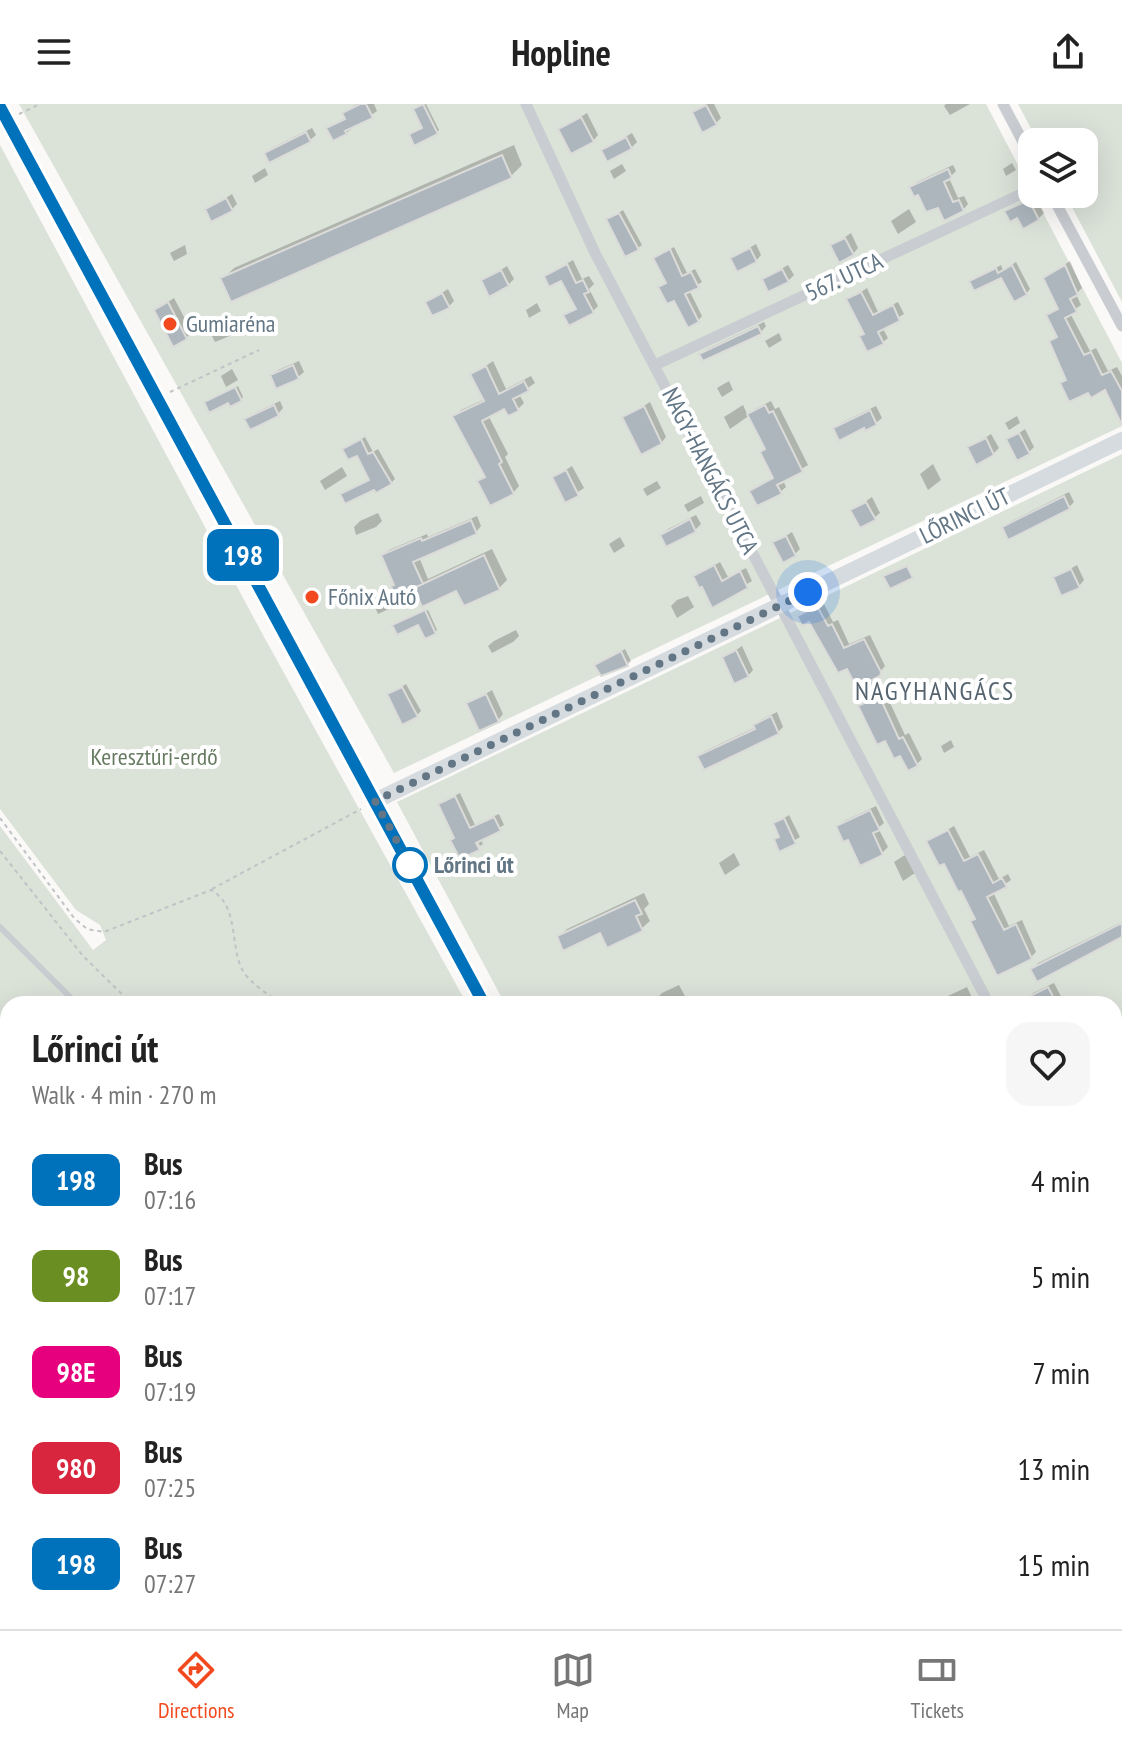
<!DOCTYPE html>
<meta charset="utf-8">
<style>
:root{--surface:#fff;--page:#f6f6f6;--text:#222;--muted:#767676;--line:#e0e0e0;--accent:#f24a1e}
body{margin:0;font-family:"PT Sans Narrow",sans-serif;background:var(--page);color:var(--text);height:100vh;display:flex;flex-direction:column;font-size:30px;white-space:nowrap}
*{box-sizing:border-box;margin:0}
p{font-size:26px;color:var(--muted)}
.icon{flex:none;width:44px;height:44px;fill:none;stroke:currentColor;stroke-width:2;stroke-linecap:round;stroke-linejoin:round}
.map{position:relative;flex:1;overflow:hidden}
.sheet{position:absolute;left:0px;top:892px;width:1122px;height:634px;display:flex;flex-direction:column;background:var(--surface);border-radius:24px 24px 0 0;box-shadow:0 8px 32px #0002}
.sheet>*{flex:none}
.badge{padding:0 16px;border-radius:12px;font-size:28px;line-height:52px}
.controls{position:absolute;left:1018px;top:24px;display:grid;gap:16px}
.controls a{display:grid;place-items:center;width:80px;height:80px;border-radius:16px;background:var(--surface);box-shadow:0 8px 32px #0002;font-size:40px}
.you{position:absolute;width:40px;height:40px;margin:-20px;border:6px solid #fff;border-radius:50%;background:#1a73e8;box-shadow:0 0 0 12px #1a73e833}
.map>.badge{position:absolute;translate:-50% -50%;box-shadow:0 0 0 4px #fff}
.round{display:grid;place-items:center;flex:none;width:84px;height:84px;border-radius:24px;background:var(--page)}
.headline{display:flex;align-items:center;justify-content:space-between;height:136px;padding:0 32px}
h1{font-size:38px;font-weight:700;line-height:60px}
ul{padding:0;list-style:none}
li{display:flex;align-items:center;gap:24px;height:96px;padding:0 32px}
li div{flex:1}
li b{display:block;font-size:30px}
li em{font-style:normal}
li .badge{min-width:88px;font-weight:700;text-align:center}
header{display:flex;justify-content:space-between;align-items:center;height:104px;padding:0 32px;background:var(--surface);font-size:36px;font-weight:700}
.tabs{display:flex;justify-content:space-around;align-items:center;height:112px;border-top:2px solid var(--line);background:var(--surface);font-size:22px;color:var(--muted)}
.tabs a{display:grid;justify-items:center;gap:4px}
.tabs .on{color:var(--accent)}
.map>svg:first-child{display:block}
</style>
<header><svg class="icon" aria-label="menu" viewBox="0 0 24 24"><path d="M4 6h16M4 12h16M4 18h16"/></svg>Hopline<svg class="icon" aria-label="share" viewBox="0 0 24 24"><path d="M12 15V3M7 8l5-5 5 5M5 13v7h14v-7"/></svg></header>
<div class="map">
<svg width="1122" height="1525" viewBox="0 0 1122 1525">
<rect width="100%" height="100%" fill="#faf9f7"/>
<!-- green -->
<path fill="#dbe2d8" d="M19 0H986L1122 259V322L394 669Z
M1018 0H1122V198L1065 90H1084V38H1038Z
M0 41 263 531 467 900H8V1518H797L801 1525H0V722L93 846 106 836 100 821 76 806 0 705Z
M1122 350V1501L1114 1505V900H505L397 698Z
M836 1518H1089L1075 1525H840Z"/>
<!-- shadow -->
<path fill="#0003" d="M357 0H374L377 7 346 29 329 25 346 13 344 9Z
M426 0 439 26 437 29 424 23 417 3Z
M706 0H714L721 14 715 20 694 9Z
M946 0H970L950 11 944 2Z
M587 9 598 31 593 37 561 25Z
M312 24 316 31 310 36 270 56 266 49 272 44Z
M632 29 637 38 631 44 603 46Z
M514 41 522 61 511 72 223 175 234 164Z
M1012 59 1016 66 1006 72 1003 65Z
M622 60 626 67 614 75 610 67Z
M953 61 956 67 949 74 958 94 964 92 968 100 963 106 939 101 912 83 917 78Z
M265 64 268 71 255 79 252 72Z
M232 90 237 100 231 106H207Z
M1035 92 1044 109 1038 115 1007 108 1013 102Z
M909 105 916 118 898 130 891 117Z
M623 106 642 141 638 144 608 116Z
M851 129 858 144 853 150 833 141Z
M756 140 761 151 756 157 732 154Z
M185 141 187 150 174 157 170 149Z
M674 143 687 169 695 165 702 178 689 186 702 212 698 217 661 183 667 178 655 154Z
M573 156 582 175 589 172 594 180 589 185 598 202 593 207 566 211 577 203 562 174 546 172Z
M1070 157 1082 184 1076 190 1081 201 1070 209 1090 247 1096 244 1108 267 1117 263 1122 272V308L1106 284 1089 286 1062 279 1067 274 1051 237 1058 230 1048 212 1059 204 1045 174Z
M1016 158 1030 185 1026 190 1001 171 971 178 1001 161 1003 166Z
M788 161 794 171 788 177 764 175Z
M507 162 514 175 508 181 484 177Z
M867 184 878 208 898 198 904 210 882 223 888 234 883 238 861 233 865 229 849 196Z
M448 185 454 197 449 202 427 198Z
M174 194 192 228 186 234 156 206Z
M537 199 541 207 529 214 526 206Z
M235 217 238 225 232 231 215 238 211 230 217 224Z
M764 218 766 222 761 228 701 250 707 245Z
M779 229 782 236 769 244 765 237Z
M299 257 304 268 298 273 272 272 278 266Z
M493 257 506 285 531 272 535 279 519 290 524 299 518 305 505 303 488 311 508 350 505 353 519 382 513 389 479 377 486 371 455 313 461 306 485 295 473 271Z
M232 265 238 276 226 283 221 272Z
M729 277 733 286 722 293 717 284Z
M238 282 243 293 241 295 209 297Z
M280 297 283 304 278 310 247 316 253 310Z
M771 297 775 305 779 303 808 361 783 376 786 383 780 388 752 387 775 373 766 344 750 311 730 325 724 313 743 301 748 312 755 305Z
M650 298 666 333 661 339 625 314Z
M876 302 882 314 876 319 836 325 841 319Z
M1017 312 1020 319 1009 326 1005 319Z
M1025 325 1034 343 1028 349 1009 336Z
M991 330 999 344 993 350 969 344Z
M365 333 373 348 378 345 395 375 391 379 343 391 370 375 358 349 345 345Z
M933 360 941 376 928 386 920 370Z
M572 362 584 384 566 396 555 373Z
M342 363 347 372 325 386 320 377Z
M657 377 661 384 647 392 643 385Z
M1069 388 1074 398 1068 404 1004 423 1010 418Z
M701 392 704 399 688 408 684 401Z
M872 393 880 409 874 414 853 406Z
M378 409 382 417 376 423 356 431 354 423 360 417Z
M696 411 701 420 695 426 667 440 663 431 668 425Z
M477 412 481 422 476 428 419 453 428 475 492 445 507 476 499 484H416L422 478 396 489V480L384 451 389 446 427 430 428 433Z
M792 428 800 445 795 450 775 439Z
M620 433 625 442 614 449 609 440Z
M720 458 728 473 746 464 752 477 713 501 696 472Z
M1077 461 1084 476 1079 482 1055 474Z
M688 492 694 503 677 514 671 502 677 496Z
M390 496 393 503 378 510 375 503Z
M823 498 833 518 838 516 849 540 870 531 885 562 877 571 905 631 909 629 922 655 917 660 886 634 861 602 865 597 848 562 810 516 799 512Z
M428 506 437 526 435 528 419 519H397Z
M516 526 519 532 513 538 492 549 488 542 494 537Z
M742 542 753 566 748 572 724 554Z
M625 545 631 557 627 561H597Z
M406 580 421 607 417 611 389 591Z
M492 586 503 610 498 616 469 600Z
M777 608 783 623 778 628 699 652 705 647 756 623 761 616Z
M951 636 954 643 944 649 941 642Z
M460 689 475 721 499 710 504 721 480 734 483 740 480 742 474 729 456 732 440 700Z
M876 702 884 719 878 724 888 743 882 749 849 733 838 723 844 717Z
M789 711 800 733 780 745 776 736 780 731 775 720Z
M954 722 970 753 984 746 999 775 1008 770 1011 776 993 788 1009 822 1022 816 1036 848 1031 853 972 817 977 813 945 757 929 737Z
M734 749 740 761 725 771 719 759Z
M908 749 918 767 903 777 894 758Z
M644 789 649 800 644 805 650 817 641 825 601 827 559 833 567 825Z
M1122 818V831L1032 865 1038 859Z
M1054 879 1065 900H1030L1028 895 1033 889Z
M679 881 685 892 679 898 659 900 657 894 662 889Z
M967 883 975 900H932L933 899Z
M1122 1061V1076L1117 1066Z
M1122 1244V1332L1120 1333 1114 1320V1248Z
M1122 1449V1464L1114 1468V1453Z
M864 1518H883L870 1525Z
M901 1518H923L912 1525H902Z
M980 1518H996L999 1523 969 1525Z"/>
<!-- building -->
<path fill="#adb6bd" stroke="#dbdbd9" stroke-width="2" d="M360 0H366L373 14 345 27 347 30 333 37 326 24 345 15 342 9Z
M423 0 438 30 414 42 409 30 422 24 413 5Z
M706 1 717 21 702 29 692 8Z
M581 13 594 38 571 50 558 25Z
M306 28 311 38 269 59 264 49Z
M626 33 632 45 607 58 601 46Z
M502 51 512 74 231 198 220 174Z
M948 65 952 74 944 78 953 98 959 96 964 107 944 117 938 104 926 108 918 91 914 93 909 83Z
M226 94 233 107 211 118 205 105Z
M1029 96 1039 116 1023 125 1017 114 1010 118 1004 107Z
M619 109 639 146 625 153 606 115Z
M845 134 854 151 839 159 830 141Z
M750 144 757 158 737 168 730 154Z
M670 145 682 172 691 168 699 184 685 190 699 218 688 224 674 197 667 200 658 183 666 179 653 154Z
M567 160 576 179 583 176 589 188 584 190 594 209 569 222 563 211 576 205 561 177 549 183 544 172Z
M1012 161 1027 191 1014 198 1001 174 974 187 969 177 996 164 998 169Z
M1065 161 1078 191 1070 195 1077 208 1065 214 1084 251 1091 248 1102 271 1111 267 1122 287V321L1105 286 1091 294 1088 289 1069 298 1060 279 1066 276 1049 237 1057 233 1046 211 1058 205 1043 174Z
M782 165 789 178 768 188 762 175Z
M501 166 509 182 489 193 481 176Z
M861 188 873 211 893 201 900 217 878 228 884 240 867 248 859 232 864 230 846 195Z
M442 189 450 204 432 212 425 198Z
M168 198 187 235 173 243 154 206Z
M758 222 762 230 703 257 699 250Z
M293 261 299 275 276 285 270 271Z
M486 262 499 290 524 277 529 287 513 295 519 307 508 312 504 305 482 317 502 358 499 360 514 390 490 402 477 377 485 373 452 312 484 297 470 270Z
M235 283 242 297 230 303 228 299 209 309 204 298Z
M274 301 279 312 250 326 244 315Z
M765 301 769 309 773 307 803 368 777 381 782 390 757 402 749 387 773 374 760 348 765 345 747 310Z
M644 302 662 340 641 351 622 313Z
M870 306 877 321 865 327 864 324 839 337 833 324Z
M1019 329 1030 350 1017 357 1006 335Z
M986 334 994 351 976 361 967 343Z
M361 335 368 350 373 348 392 380 376 389 374 386 345 400 340 390 369 376 357 352 348 356 342 345Z
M566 366 579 392 565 399 552 373Z
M1064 392 1070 405 1008 436 1002 423Z
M866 398 876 416 860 424 850 406Z
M690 415 696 428 666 443 660 431Z
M471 416 477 430 413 458 423 480 395 492 391 482 394 481 381 451 421 434 422 437Z
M786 432 796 452 783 459 772 438Z
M484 451 500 486 464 502 456 487 422 503 414 484Z
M714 461 722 477 740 467 748 484 712 504 702 483 699 484 693 472Z
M907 462 913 474 890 485 883 472Z
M1071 465 1080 484 1061 492 1053 473Z
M817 502 828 522 832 520 844 544 864 535 881 568 880 572 872 576 899 635 903 633 918 662 908 667 900 652 894 655 885 637 877 641 858 602 864 599 847 565 838 569 809 518 802 522 797 512Z
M425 506 436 530 425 535 418 521 397 531 392 521Z
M736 546 749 573 734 580 722 553Z
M621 547 628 562 601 572 594 561Z
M402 583 418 613 402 621 387 590Z
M486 590 499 618 479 627 466 599Z
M771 612 779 630 704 666 697 652 755 625 753 621Z
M455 692 470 724 494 713 501 727 476 739 480 746 460 755 450 736 454 734 438 700Z
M870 706 880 726 873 729 883 751 860 762 848 736 843 738 836 722Z
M784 714 796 740 779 748 774 735 779 733 773 719Z
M948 726 964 757 978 750 993 779 1002 774 1007 783 987 793 1004 826 1016 820 1032 855 997 872 970 817 975 815 961 787 958 788 944 760 939 762 926 737Z
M635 796 642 810 636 812 643 827 607 844 600 829 563 847 557 832Z
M1122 819V833L1037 878 1030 865Z
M1048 883 1057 900H1014Z"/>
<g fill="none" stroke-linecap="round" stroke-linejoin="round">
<!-- path -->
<path stroke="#c0c3c5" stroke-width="2" stroke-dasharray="4 4" stroke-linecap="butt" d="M19 10 40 0
M170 288 259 246
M0 714 74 814 87 825 104 828 211 786C240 802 229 842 243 867 251 880 270 892 282 900
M0 747 83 852 132 900
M212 785 361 705
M620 1518 625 1525"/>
<!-- lane -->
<path stroke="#c9cdd1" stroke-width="6" d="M0 823 77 900
M587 1518 592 1525"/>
<!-- street -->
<path stroke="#c9cdd1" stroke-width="11" d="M526 0 595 149 989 900
M1003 0 1032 55
M1051 90 1122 222
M655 261 1032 85
M1114 923 1122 919
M1114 1136 1122 1151"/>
<!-- secondary -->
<path stroke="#d6dbdf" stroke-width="16" d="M0 3 484 900
M375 697 1122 336
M815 1518 819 1525"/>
</g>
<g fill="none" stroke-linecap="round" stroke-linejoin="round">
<!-- line casing -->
<g stroke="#fff" stroke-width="18">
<path id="line" d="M0 3 484 900"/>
</g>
<!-- line -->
<use href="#line" stroke="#0072bc" stroke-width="12"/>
<!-- walk -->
<path stroke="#627685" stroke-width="8" stroke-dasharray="0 14.4" d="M410 761 375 697 808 488"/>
</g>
<!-- markers -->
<g fill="#f24a1e" stroke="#fff" stroke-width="3">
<circle cx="170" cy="220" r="8"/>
<circle cx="312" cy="493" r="8"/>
</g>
<circle fill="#fff" stroke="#0072bc" stroke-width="4" cx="410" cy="761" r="16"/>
<g text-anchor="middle" stroke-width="8" stroke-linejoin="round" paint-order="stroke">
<!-- street labels -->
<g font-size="24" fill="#627685" stroke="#fff">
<text transform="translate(844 173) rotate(-25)" y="8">567. UTCA</text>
<text transform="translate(710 367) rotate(63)" y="8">NAGY-HANGÁCS UTCA</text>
<text transform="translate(965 412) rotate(-26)" y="8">LŐRINCI ÚT</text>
</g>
<!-- poi labels -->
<g font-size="24" fill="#627685" stroke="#fff" text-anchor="start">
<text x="186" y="228">Gumiaréna</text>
<text x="328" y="501">Főnix Autó</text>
</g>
<!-- park labels -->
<g font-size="24" fill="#677b61" stroke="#fff">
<text x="154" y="661">Keresztúri-erdő</text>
</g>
<!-- stop labels -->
<g font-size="24" font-weight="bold" fill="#627685" stroke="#fff" text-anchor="start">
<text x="434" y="769">Lőrinci út</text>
</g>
<!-- neighbourhood labels -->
<g font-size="26" letter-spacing="2" fill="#55646f" stroke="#fff">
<text x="935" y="596">NAGYHANGÁCS</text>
</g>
</g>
</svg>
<div class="controls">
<a><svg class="icon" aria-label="layers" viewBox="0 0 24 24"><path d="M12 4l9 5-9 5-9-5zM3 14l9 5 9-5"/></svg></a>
</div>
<div class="you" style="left:808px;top:488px"></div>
<b class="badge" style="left:243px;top:451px;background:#0072bc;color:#fff">198</b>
<section class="sheet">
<div class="headline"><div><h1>Lőrinci út</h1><p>Walk · 4 min · 270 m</p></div><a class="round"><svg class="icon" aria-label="heart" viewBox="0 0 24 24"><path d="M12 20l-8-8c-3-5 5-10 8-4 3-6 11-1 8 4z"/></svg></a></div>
<ul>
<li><span class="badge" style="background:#0072bc;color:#fff">198</span><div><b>Bus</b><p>07:16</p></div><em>4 min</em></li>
<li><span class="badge" style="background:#6b8e23;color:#fff">98</span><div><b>Bus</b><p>07:17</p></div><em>5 min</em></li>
<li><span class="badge" style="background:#e6007e;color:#fff">98E</span><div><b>Bus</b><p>07:19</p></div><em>7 min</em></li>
<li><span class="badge" style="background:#d7263d;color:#fff">980</span><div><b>Bus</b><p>07:25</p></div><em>13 min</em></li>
<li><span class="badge" style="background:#0072bc;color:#fff">198</span><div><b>Bus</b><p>07:27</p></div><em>15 min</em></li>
</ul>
</section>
</div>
<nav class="tabs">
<a class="on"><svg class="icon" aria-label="directions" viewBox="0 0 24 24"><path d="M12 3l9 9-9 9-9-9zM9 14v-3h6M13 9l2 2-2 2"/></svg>Directions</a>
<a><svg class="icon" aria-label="map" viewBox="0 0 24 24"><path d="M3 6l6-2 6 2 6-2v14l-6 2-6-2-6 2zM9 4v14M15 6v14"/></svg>Map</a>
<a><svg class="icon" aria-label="tickets" viewBox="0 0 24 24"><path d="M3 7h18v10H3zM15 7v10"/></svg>Tickets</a>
</nav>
